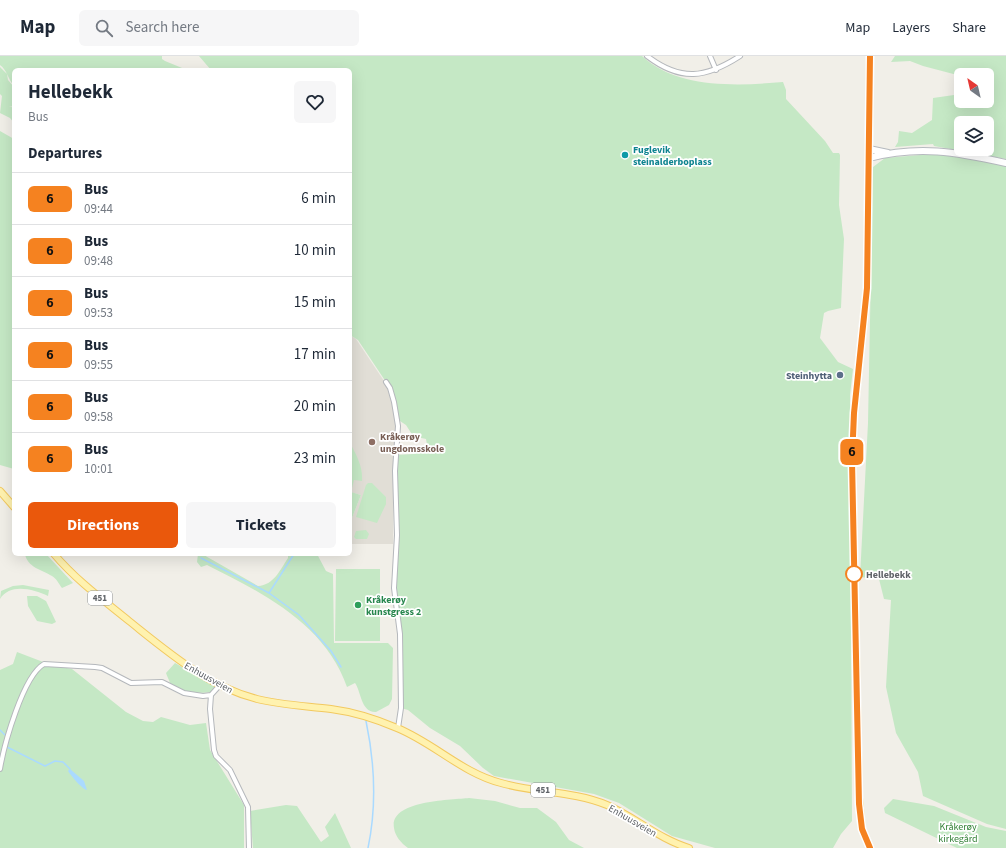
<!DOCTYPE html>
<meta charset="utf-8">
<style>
:root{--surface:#fff;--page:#f6f6f7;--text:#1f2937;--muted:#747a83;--line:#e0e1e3;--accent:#ea580c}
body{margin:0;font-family:"Source Sans 3",sans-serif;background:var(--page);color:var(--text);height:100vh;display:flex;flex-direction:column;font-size:15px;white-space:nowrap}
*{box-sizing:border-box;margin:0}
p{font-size:13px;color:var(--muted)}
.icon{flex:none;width:22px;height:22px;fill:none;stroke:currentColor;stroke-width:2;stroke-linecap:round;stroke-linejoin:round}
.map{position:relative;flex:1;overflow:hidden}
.details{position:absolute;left:12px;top:12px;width:340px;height:488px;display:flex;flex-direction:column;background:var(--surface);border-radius:6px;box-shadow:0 4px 16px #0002}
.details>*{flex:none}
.badge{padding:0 8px;border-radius:6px;font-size:14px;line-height:26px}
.needle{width:26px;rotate:326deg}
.tools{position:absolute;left:954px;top:12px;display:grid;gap:8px}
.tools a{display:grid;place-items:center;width:40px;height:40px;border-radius:6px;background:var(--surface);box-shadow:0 4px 16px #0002;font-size:20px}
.map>.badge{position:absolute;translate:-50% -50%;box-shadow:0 0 0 2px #fff}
h2{padding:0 16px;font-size:15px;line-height:36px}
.round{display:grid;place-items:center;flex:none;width:42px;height:42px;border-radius:6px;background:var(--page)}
.headline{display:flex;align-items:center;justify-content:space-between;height:68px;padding:0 16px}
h1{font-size:19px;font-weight:700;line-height:30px}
.button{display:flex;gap:8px;margin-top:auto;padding:8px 16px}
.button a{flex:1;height:46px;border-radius:6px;background:var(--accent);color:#fff;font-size:16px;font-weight:700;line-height:46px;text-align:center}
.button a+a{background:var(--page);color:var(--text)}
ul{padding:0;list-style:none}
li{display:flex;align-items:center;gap:12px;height:52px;padding:0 16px;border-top:1px solid var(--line)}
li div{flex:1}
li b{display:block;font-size:15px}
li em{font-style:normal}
li .badge{min-width:44px;font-weight:700;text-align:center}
header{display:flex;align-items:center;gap:24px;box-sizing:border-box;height:56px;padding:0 20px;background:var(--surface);border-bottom:1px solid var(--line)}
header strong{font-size:19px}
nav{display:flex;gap:22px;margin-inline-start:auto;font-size:14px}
.search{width:280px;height:36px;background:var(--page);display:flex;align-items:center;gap:10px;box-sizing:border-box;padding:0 14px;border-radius:6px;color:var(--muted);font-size:15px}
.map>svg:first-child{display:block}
</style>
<header>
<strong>Map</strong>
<div class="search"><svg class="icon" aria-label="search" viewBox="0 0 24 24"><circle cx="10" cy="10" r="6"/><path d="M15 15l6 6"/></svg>Search here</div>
<nav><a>Map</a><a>Layers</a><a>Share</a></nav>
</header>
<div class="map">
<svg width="1006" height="792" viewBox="0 0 1006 792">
<rect width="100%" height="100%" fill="#f1efe8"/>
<!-- education -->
<path fill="#e1ded6" d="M350 279 356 283 388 331 393 346 396 373 393 398V488H350V467L361 439 350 436Z"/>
<!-- green -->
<path fill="#c5e8c5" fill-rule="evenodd" d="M0 0H162V3L165 5 187 14H14V30C8 23 7 14 0 9Z
M199 0H642C677 33 738 30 783 26L786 34V43L825 85 833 97H839L840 99 839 149 844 183 841 252 828 255 824 257 820 282 838 306 853 313 850 339 852 765 841 778 833 792H715L672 780 619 747 594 738 494 720 483 712 460 690 430 672 408 654 401 652 400 578 395 550V399L413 398 428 394 426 383 413 380 406 369 397 363 394 346 386 326 358 284 350 279V14H211Z
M895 0H1006V103L934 90 933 88 895 91 898 86 899 75 912 77 932 64 933 42 961 38V45H987V19L961 20 923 10 910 5 891 6ZM961 67H987V93H961Z
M0 11 7 18 8 24 14 31V51L9 50 14 52V67L10 62 0 57 2 40 0 38Z
M0 75 14 83V413L0 409Z
M943 97 1006 110V773L987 768 923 740 918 716 896 677 886 631 891 544 884 543 879 523 860 521 868 367 873 111 885 102Z
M350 387C357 400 363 411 362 425L354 424 351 436 361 439 350 467Z
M368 427H372L386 441V448L377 467 356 461 366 429Z
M366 474 369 478 367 483H356L354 481 356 475Z
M25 498H46L73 527 62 532C59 528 56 522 52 520 42 514 27 511 25 498Z
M198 498H202L258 530C274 529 280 514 288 502V498H317L326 515 333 518 334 587H388L393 592 392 643 389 649 376 656C361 657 361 635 355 627L347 631C325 568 263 537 207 509L201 511 197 506Z
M336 513H380V585H335Z
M23 529 49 534 48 540C33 533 10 527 0 543L1 535 13 530Z
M27 540H37L46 545 56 566 52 568 37 565 28 550Z
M17 596 51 609 72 613 126 656 143 665 153 666 161 661 190 669 206 667 210 694 244 749V792H0V614L13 608Z
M175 607 214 629V632L211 636C200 638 178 637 170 627 169 624 167 620 166 617Z
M469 742 495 745 520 752H537L556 766 569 784 584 792H408C401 787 395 780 394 772 389 744 452 744 469 742Z
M893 743 934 750 986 771 1006 775V792H957L885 757 884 752Z
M286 749 297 750 321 786 329 780 325 771 335 757 351 792H253L250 755Z"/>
<!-- water -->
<path fill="#aadaff" d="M70 713 84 725 87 734C83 734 71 720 68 715Z"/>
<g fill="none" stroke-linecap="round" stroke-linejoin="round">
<!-- stream -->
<path stroke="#aadaff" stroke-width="1.5" d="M201 502 269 537 299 559 331 595 341 611
M269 537 294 498
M366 665C375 708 377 749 368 792
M0 674 5 679
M9 683 7 691 45 710 55 705 63 706 70 713"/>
<!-- minor casing -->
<g stroke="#b5b8bc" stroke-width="6">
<path id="minor" d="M647 0C681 26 706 22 740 0
M710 0 716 14
M386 326 390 332 394 346 398 370 395 415 397 479 394 532 400 578 401 652 398 672
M211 639 210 653 214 694 216 700 230 714 248 751 249 792
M0 713C4 689 23 620 44 608L95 611 102 612 131 627 162 626 184 637 203 640 211 639 220 629"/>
</g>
<!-- secondary casing -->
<g stroke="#b6babf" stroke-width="8">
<path id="secondary" d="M869 93 888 97
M869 102C919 89 956 96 1006 107"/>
</g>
<!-- primary casing -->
<g stroke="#f2c960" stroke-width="8">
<path id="primary" d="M0 435 14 451
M54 498C76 524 103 544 129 565 168 596 207 630 257 643 281 649 307 650 331 653 354 656 376 663 397 672 434 687 462 717 501 727 536 737 573 735 607 749 635 761 659 783 689 792
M870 792 862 773 859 742 852 404 854 357 867 232 870 0"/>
</g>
<!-- minor -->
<use href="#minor" stroke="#fff" stroke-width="4"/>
<!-- secondary -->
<use href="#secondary" stroke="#fff" stroke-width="6"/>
<!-- primary -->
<use href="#primary" stroke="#fff2af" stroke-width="6"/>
</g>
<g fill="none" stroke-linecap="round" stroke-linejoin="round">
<!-- line casing -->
<g stroke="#fff" stroke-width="9">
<path id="line" d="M870 792 862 773 859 748 852 404 854 357 867 232 870 0"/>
</g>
<!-- line -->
<use href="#line" stroke="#f58220" stroke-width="6"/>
</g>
<!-- markers -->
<circle fill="#0f9aa8" stroke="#fff" stroke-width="1.5" cx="625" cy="99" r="4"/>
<circle fill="#5c6f8a" stroke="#fff" stroke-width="1.5" cx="840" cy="319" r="4"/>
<circle fill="#8d6e63" stroke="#fff" stroke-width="1.5" cx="372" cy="386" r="4"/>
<circle fill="#fff" stroke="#f58220" stroke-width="2" cx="854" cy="518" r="8"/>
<circle fill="#2e9e5b" stroke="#fff" stroke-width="1.5" cx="358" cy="549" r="4"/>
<g text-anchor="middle" stroke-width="3.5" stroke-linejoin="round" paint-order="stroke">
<!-- shield labels -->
<g fill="#fff" stroke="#8f9295" stroke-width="1">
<rect x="88" y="535" width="24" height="14" rx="3"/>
<rect x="531" y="727" width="24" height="14" rx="3"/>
</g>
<g font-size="9" font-weight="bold" fill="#5f6368">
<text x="100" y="545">451</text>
<text x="543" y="737">451</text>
</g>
<!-- culture labels -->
<g font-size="10" font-weight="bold" fill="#0d838f" stroke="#fff" text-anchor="start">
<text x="633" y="97">Fuglevik<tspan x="633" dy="12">steinalderboplass</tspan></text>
</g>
<!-- service labels -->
<g font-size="10" font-weight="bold" fill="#4e5e75" stroke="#fff" text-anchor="end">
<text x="832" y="323">Steinhytta</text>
</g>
<!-- education labels -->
<g font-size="10" font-weight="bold" fill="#785e54" stroke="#fff" text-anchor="start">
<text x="380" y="384">Kråkerøy<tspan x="380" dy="12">ungdomsskole</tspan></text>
</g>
<!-- stop labels -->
<g font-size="10" font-weight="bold" fill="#5f6368" stroke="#fff" text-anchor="start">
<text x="866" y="522">Hellebekk</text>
</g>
<!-- leisure labels -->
<g font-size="10" font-weight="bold" fill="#27864d" stroke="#fff" text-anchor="start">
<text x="366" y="547">Kråkerøy<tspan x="366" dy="12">kunstgress 2</tspan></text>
</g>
<!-- street labels -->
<g font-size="10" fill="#5f6368" stroke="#fff">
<text transform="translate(209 621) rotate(29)" y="4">Enhuusveien</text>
<text transform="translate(633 764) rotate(30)" y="4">Enhuusveien</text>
</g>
<!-- park labels -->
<g font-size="10" fill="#348238" stroke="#fff">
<text x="958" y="774">Kråkerøy<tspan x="958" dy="12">kirkegård</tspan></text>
</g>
</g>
</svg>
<div class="tools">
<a><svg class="needle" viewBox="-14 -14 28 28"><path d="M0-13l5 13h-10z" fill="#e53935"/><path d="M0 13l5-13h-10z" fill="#747a83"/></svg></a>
<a><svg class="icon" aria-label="layers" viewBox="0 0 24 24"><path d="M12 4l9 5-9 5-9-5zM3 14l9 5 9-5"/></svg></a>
</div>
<b class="badge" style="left:852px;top:396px;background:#f58220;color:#111">6</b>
<section class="details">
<div class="headline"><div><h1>Hellebekk</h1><p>Bus</p></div><a class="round"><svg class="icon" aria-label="heart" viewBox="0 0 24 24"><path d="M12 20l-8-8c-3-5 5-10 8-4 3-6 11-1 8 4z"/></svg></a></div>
<h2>Departures</h2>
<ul>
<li><span class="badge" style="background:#f58220;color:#111">6</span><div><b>Bus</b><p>09:44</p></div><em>6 min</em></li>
<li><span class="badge" style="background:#f58220;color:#111">6</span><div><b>Bus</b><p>09:48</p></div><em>10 min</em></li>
<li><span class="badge" style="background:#f58220;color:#111">6</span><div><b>Bus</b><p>09:53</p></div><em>15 min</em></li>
<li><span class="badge" style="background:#f58220;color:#111">6</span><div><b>Bus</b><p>09:55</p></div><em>17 min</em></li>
<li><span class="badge" style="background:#f58220;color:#111">6</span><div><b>Bus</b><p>09:58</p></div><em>20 min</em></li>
<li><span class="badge" style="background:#f58220;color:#111">6</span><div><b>Bus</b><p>10:01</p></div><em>23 min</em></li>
</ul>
<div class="button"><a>Directions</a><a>Tickets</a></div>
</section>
</div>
